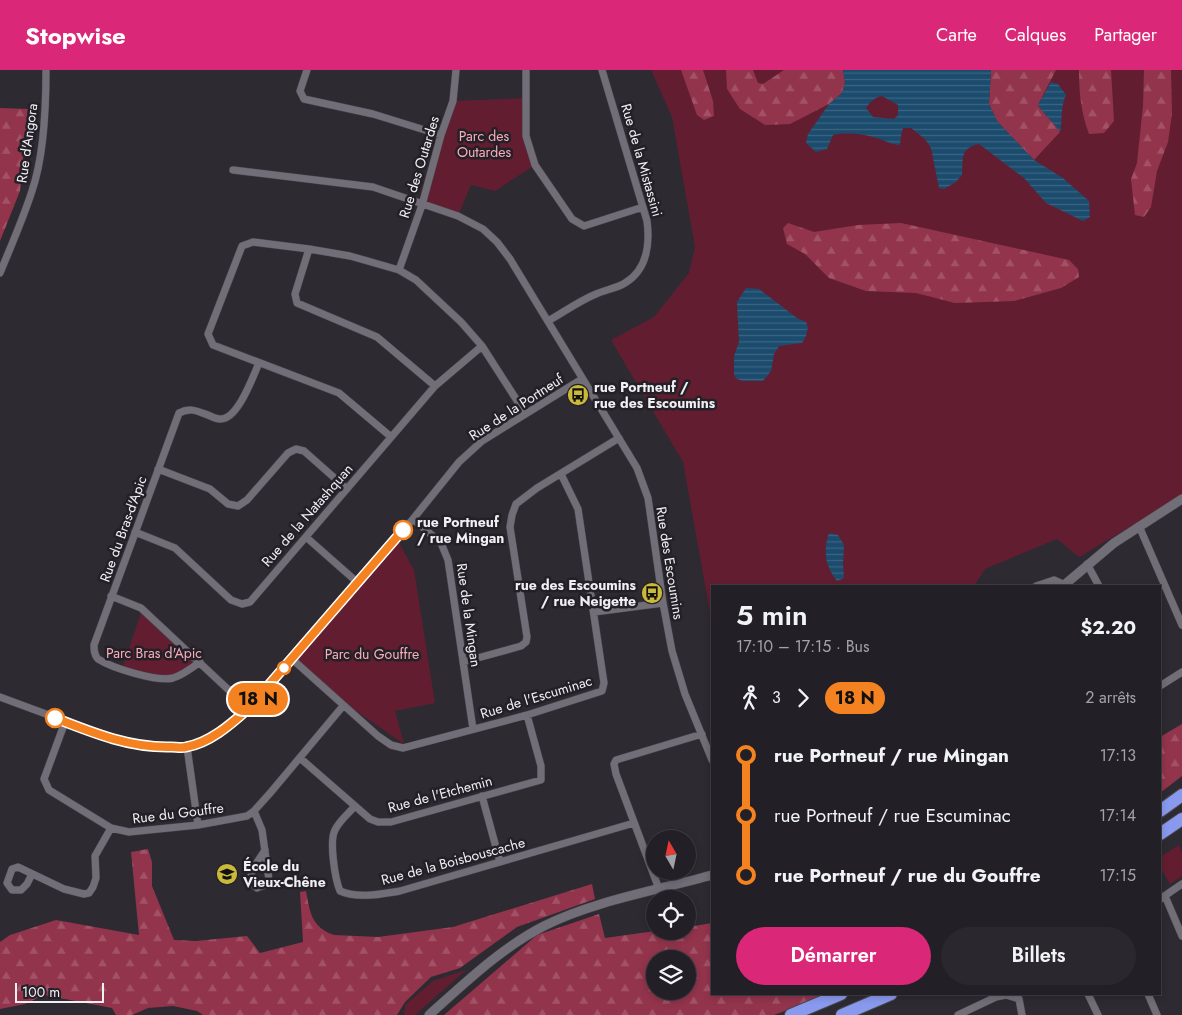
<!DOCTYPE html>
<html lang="fr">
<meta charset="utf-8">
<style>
:root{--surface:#222026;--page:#2a282e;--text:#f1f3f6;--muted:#a2a3a7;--line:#3f3e43;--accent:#db2777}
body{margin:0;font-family:Jost,sans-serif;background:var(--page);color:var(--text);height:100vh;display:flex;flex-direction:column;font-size:19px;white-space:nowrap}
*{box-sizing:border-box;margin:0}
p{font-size:16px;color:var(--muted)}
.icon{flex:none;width:28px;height:28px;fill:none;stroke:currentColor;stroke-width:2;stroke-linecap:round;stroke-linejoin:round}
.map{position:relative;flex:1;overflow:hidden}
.panel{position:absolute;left:711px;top:515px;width:450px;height:410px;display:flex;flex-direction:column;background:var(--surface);border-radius:0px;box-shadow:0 2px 8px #0003,0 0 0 1px var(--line)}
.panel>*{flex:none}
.badge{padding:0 10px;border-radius:16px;font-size:18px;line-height:32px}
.needle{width:32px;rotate:351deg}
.buttons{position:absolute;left:646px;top:760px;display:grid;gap:10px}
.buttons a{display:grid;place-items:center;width:50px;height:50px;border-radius:50%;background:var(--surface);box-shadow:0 2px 8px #0003,0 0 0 1px var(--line);font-size:25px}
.scale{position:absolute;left:15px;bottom:12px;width:89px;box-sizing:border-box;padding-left:5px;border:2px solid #f1eff4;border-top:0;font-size:14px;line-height:18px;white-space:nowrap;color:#f1eff4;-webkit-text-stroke:4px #242028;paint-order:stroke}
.map>.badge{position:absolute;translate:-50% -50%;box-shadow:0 0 0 2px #fff}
.legs{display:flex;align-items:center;gap:8px;height:55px;padding:0 25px;font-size:16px}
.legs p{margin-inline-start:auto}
.overview{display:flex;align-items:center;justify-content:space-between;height:85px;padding:0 25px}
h1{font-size:28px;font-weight:600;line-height:38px}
.primary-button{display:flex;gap:10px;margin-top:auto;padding:10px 25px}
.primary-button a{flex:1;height:58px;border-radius:30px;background:var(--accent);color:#fff;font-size:20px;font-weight:600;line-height:58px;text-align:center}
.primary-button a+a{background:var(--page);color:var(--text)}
ul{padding:0 25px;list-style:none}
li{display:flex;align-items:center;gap:18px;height:60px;font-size:19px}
li i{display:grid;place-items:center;width:8px;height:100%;margin:0 6px;background:currentColor}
li i::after{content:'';width:12px;height:12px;margin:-6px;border:4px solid;border-radius:50%;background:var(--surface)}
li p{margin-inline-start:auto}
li:first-child i{background:linear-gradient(#0000 50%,currentColor 0)}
li:last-child i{background:linear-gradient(currentColor 50%,#0000 0)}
header{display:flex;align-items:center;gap:30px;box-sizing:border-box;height:70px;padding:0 25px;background:var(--accent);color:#fff}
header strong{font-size:24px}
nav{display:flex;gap:28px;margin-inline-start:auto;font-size:18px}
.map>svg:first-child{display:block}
</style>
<header>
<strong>Stopwise</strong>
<nav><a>Carte</a><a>Calques</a><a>Partager</a></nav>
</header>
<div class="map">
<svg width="1182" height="945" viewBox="0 0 1182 945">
<defs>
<pattern id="forest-firs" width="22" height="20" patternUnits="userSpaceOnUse" patternTransform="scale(1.25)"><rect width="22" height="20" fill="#92344c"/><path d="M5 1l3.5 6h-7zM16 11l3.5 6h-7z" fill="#a25266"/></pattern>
<pattern id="water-rules" width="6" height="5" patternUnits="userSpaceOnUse" patternTransform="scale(1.25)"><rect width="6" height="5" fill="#1b4b6d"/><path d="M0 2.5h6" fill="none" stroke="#3d6582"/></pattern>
</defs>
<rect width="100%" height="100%" fill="#2d2a32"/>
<!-- green -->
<path fill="#621e30" d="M651 0H1182V426L1079 487 1057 469 985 499 974 516H712V554L683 392 611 270 654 247 689 203 695 177 672 47Z
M527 28 526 66 535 95 495 121 471 115 458 146 422 135 453 31Z
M396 467 414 500 435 633 395 641 404 674 346 634 294 589Z
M141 538 200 592 173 608 122 599 140 546Z
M1179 775 1182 782V806L1170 814 1160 797V787Z
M466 900 415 945H404L405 935 433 911Z"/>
<!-- forest -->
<path fill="url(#forest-firs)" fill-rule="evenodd" d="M681 0H703L713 31 714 46 704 50 697 45Z
M726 0H753L758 13 763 14 784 0H843L845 12 842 23 829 34 790 54 765 55 740 39 727 19Z
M991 0H1056L1038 35C1045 46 1054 52 1060 62L1034 90 997 51 989 34Z
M1079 0H1111L1114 51 1104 63 1089 64C1081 42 1079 23 1079 0Z
M1144 0H1171L1172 44 1168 72 1157 101 1151 137 1144 147 1135 145 1131 109 1137 93 1143 36Z
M0 38 28 39 20 121 0 171Z
M788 153 814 162 858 155 901 153 1069 190 1078 199 1079 207 1061 218 1014 231 955 233 916 223 866 221 829 208 805 184 787 174 783 158Z
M1182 654V706L1160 723V667Z
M148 779 152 792V816L174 870 196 871 247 866 260 883 303 872 300 822 306 821C310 842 311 857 334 865L378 867 453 857 592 814 595 829 517 857 460 898 431 907 405 932 397 945H203L197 941 173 936 148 938 132 945H116L112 938 44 925 25 934 0 939V872L10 865 56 850 139 865 131 782Z
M599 844 605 868 655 861H688V857L712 853V924H830L774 945H444L537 865ZM655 889H688V921H655Z"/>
<!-- water -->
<path fill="url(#water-rules)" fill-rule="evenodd" d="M843 0H991L989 34 997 51 1034 90 1063 108 1089 131 1090 147 1083 151 1046 133 1024 108 979 74C960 78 963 88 962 105L956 112 944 119 939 118 931 78 925 69 911 58H903L901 65 900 75C891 75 883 69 873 67 862 64 845 62 833 65L827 79 816 82 806 73 808 64 829 34 842 23 845 12ZM882 26 898 35V45L894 49 873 47 866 38C870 32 875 27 882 26Z
M1051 12 1058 14 1066 25C1060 38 1063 49 1060 62 1054 52 1045 46 1038 35Z
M746 218 759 219 797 248 806 252 808 257 806 266 802 273 779 276 774 284 771 301 763 311H743L737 309 734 305V286L739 272 737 232Z
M829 463 838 465 844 475 843 493 844 508 837 511C825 496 823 481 829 463Z"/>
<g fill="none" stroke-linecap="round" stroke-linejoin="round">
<!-- minor casing -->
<g stroke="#4b474e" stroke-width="8">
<path id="minor" d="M307 0 300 21 304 29 373 44 441 65
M526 0V66L535 95 572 149 584 156 643 137
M233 100 373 117 458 146 483 159 497 172 510 189 637 398 648 428 663 533 672 581 685 624 712 690
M309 179 295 224 297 233 377 267 435 316
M399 200 422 135 441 65 453 31 456 0
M0 203C11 176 23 149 32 121 44 86 46 37 46 0
M548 251C564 242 579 231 596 224 605 220 617 218 625 213 647 200 650 174 647 151L602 0
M390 366 339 323 213 275 208 264 242 176 253 172 309 179 350 186 399 200 416 210 461 252 482 276 525 343
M158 399 210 419 228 434 238 436 247 430 288 383 296 379 304 381 347 419
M413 449 441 473 448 490 473 659
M1139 456 1182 555
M135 462 175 478 231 530 242 534 250 532 435 316 482 276
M306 467 357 512
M1087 494 1099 516
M1036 516 1054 510 1065 515
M111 526 141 538 249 639
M594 542 663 533
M292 589 378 666 391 675 403 678 527 645 602 621 604 613 578 439 561 404
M200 592C192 598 183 605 173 608 157 612 112 598 98 589 94 585 94 580 94 575L179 343C189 338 195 340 205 344 209 345 215 349 220 349 238 350 253 306 259 293
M463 592 521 576 526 572 527 567 510 457 512 445 516 434 537 418 619 368
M1160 616 1182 602
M0 627 127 674 155 678 187 677 206 670 227 658 249 639 413 449 459 392 482 371 582 309
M65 652 44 709 49 720 111 758 129 762 198 755 247 746 254 741 271 722 343 636
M187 677 198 755
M300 688 370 749 378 752H391L541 710V696L527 645
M482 726 500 792
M355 736C349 743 339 751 335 760 329 771 335 809 340 821 358 829 381 824 400 821L634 753
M254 741 262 760 269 810 265 815 257 818C242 809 258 792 265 780
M32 804 27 814 21 820H12L7 813 12 799 18 797 64 819 84 824 89 823 93 817 96 808 95 786 111 758
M659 819 616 704 614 694 616 690 702 664
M1165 826 1182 866
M1160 829 1182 814
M1088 924 1098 945
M1148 924 1157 945
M1019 929 1022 945
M958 945 996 927 1006 925 1019 929"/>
</g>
<!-- tertiary casing -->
<g stroke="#4b474e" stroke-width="10">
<path id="tertiary" d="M1063 516 1114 473 1182 429
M429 945C465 913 501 878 544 856 593 831 659 820 712 805"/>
</g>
<!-- motorway casing -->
<g stroke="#4b474e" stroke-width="14">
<path id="motorway" d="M1160 741 1182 725
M1160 764 1182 749
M791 945 841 924
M842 945 891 924"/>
</g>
<!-- minor -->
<use href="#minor" stroke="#726e78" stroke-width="7"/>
<!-- tertiary -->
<use href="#tertiary" stroke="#726e78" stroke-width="9"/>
<!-- motorway -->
<use href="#motorway" stroke="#8999ee" stroke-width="12"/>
</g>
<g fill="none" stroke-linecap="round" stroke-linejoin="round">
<!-- line-1 casing -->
<g stroke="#fff" stroke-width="11">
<path id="line-1" d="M55 648C93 663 130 678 171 677 176 677 182 678 186 677 210 673 231 654 248 639L403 460"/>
</g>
<!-- line-1 -->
<use href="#line-1" stroke="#f58220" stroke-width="8"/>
</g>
<!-- icons -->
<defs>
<g id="bus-disc" transform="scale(1.125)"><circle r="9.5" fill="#caba39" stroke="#242028"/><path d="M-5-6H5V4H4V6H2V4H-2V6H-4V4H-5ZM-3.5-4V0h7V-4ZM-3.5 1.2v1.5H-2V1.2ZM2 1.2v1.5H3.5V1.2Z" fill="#111"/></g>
<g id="school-disc" transform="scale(1.125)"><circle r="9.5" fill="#caba39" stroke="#242028"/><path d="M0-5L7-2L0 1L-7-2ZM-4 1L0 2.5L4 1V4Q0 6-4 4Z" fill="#111"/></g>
</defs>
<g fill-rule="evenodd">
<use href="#bus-disc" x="578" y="325"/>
<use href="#bus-disc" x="652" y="523"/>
<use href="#school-disc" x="227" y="804"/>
</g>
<!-- markers -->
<g fill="#fff" stroke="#f58220" stroke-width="2.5">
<circle cx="403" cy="460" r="9"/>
<circle cx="284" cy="598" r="6"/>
<circle cx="55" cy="648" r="9"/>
</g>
<g text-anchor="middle" stroke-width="5" stroke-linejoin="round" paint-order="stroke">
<!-- park labels -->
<g font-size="14" fill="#fcadba" stroke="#242028">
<text x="484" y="71">Parc des<tspan x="484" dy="16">Outardes</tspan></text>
<text x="154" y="588">Parc Bras d'Apic</text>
<text x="372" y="589">Parc du Gouffre</text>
</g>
<!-- street labels -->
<g font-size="14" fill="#f1eff4" stroke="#242028">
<text transform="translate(27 73) rotate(-82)" y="5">Rue d'Angora</text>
<text transform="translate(642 90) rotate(74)" y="5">Rue de la Mistassini</text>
<text transform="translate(419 97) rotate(-73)" y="5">Rue des Outardes</text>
<text transform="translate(516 337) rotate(-33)" y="5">Rue de la Portneuf</text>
<text transform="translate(307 445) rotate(-49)" y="5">Rue de la Natashquan</text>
<text transform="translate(123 459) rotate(-70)" y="5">Rue du Bras-d'Apic</text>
<text transform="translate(670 493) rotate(81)" y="5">Rue des Escoumins</text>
<text transform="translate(469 545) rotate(82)" y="5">Rue de la Mingan</text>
<text transform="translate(536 627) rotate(-17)" y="5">Rue de l'Escuminac</text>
<text transform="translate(440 724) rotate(-15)" y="5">Rue de l'Etchemin</text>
<text transform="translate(178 743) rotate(-7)" y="5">Rue du Gouffre</text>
<text transform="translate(453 791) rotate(-15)" y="5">Rue de la Boisbouscache</text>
</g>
<!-- poi labels -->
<g font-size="14" font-weight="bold" fill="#f1eff4" stroke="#242028" text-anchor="start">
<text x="594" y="322">rue Portneuf /<tspan x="594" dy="16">rue des Escoumins</tspan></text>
<text x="636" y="520" text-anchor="end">rue des Escoumins<tspan x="636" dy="16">/ rue Neigette</tspan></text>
<text x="243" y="801">École du<tspan x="243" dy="16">Vieux-Chêne</tspan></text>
</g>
<!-- stop labels -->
<g font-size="14" font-weight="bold" fill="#f1eff4" stroke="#242028" text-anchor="start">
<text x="417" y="457">rue Portneuf<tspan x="417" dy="16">/ rue Mingan</tspan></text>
</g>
</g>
</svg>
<div class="buttons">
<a><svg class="needle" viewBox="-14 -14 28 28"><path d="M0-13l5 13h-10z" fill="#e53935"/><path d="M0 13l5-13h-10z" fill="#a2a3a7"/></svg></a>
<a><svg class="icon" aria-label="locate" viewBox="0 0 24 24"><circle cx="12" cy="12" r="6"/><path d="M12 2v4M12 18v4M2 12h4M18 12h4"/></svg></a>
<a><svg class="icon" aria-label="layers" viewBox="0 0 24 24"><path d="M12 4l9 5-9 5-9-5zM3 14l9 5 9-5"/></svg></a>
</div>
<div class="scale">100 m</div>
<b class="badge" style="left:258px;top:629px;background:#f58220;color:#111">18 N</b>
<section class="panel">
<div class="overview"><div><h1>5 min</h1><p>17:10 – 17:15 · Bus</p></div><b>$2.20</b></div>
<div class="legs"><svg class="icon" aria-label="walk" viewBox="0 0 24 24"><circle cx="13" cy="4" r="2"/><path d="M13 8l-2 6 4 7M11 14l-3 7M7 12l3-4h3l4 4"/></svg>3<svg class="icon" aria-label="forward" viewBox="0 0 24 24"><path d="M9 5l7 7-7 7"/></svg><b class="badge" style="background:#f58220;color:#111">18 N</b><p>2 arrêts</p></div>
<ul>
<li><i style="color:#f58220"></i><b>rue Portneuf / rue Mingan</b><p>17:13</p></li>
<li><i style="color:#f58220"></i><span>rue Portneuf / rue Escuminac</span><p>17:14</p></li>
<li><i style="color:#f58220"></i><b>rue Portneuf / rue du Gouffre</b><p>17:15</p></li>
</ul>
<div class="primary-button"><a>Démarrer</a><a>Billets</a></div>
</section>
</div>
